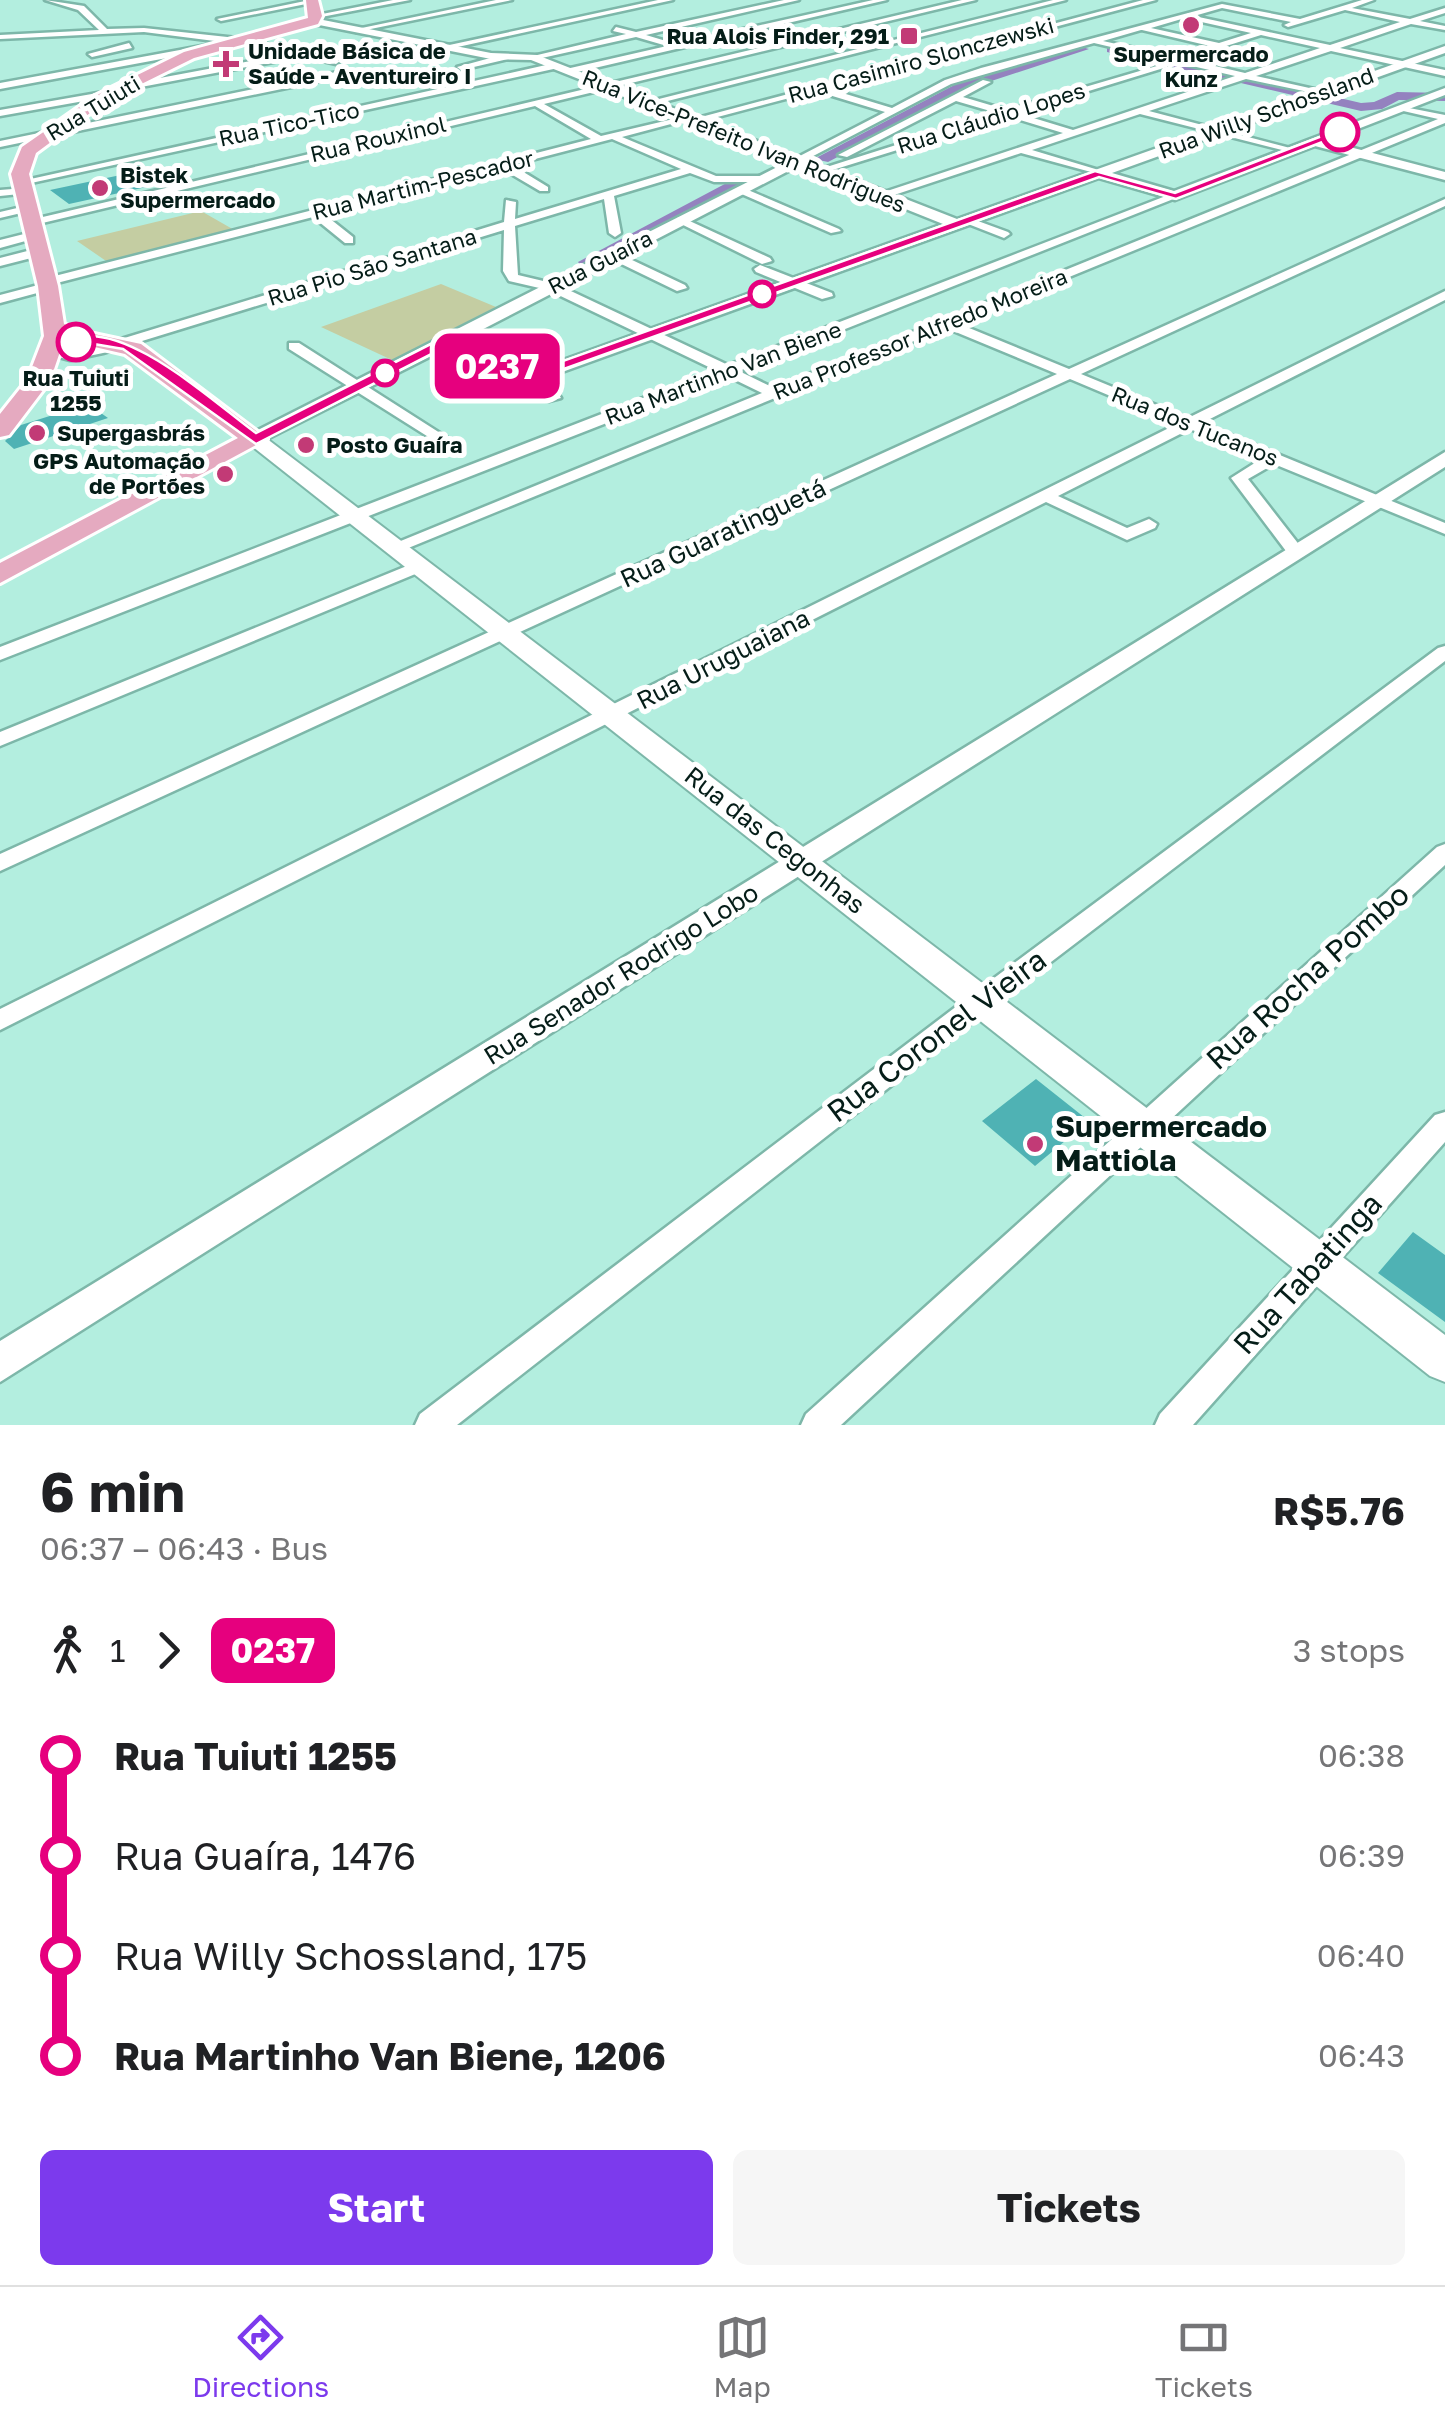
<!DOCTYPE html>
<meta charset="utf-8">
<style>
:root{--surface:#fff;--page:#f6f6f6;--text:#202124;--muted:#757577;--line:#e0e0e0;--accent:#7c3aed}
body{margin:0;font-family:"Golos Text",sans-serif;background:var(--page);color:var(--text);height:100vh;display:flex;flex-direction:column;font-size:38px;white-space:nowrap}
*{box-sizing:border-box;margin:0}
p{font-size:32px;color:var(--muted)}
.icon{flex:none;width:55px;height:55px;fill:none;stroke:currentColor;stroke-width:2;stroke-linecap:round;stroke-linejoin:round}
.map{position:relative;height:1425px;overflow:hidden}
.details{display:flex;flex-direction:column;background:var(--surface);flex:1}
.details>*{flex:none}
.badge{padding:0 20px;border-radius:15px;font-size:35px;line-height:65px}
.map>.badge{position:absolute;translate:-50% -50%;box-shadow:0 0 0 5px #fff}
.legs{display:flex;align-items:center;gap:15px;height:110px;padding:0 40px;font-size:32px}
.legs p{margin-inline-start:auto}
.summary{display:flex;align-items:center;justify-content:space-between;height:170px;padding:0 40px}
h1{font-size:55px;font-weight:700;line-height:75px}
.cta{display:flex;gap:20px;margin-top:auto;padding:20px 40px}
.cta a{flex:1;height:115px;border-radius:15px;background:var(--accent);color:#fff;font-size:40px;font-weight:700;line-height:115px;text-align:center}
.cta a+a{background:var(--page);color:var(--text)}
ul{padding:0 40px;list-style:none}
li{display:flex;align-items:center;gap:35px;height:100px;font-size:38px}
li i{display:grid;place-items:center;width:15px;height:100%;margin:0 12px;background:currentColor}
li i::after{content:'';width:25px;height:25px;margin:-12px;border:8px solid;border-radius:50%;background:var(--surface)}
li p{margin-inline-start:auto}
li:first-child i{background:linear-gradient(#0000 50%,currentColor 0)}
li:last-child i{background:linear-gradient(currentColor 50%,#0000 0)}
.tabs{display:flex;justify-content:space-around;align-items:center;height:140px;border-top:2px solid var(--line);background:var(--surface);font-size:28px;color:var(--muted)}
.tabs a{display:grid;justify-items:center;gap:5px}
.tabs .active{color:var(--accent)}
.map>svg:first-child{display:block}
</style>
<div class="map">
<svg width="1445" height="1425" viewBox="0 0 1445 1425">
<rect width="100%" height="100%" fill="#b3eedf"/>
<!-- green -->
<path fill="#c4cda2" d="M201 211 236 231 109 263 77 241Z
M441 284 496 307 392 360 321 327Z"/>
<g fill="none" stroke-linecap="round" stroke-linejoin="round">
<!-- river -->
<path fill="#9482bf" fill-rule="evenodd" d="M1112 45 1361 103 1374 102 1397 92 1445 93V101L1399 100 1382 109 1361 111 1107 52V46Z
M1078 46 1089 49 970 88 828 162 814 159 960 82Z
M736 178 744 183 742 186 593 266H581L578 262Z"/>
</g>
<!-- building -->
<path fill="#4fb2b4" d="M130 173 151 186 69 204 50 190Z
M88 404 108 418 14 449 5 441 21 425Z
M1036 1079 1089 1121 1035 1166 982 1121Z
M1413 1232 1445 1255V1322L1378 1273Z"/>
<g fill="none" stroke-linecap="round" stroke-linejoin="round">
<!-- minor casing -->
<g stroke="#7db7a9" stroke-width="5">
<path id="minor" d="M45 0 84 6 107 29 144 28 246 39 340 61 336 64 292 54 289 59 120 91 117 86 288 54 246 45 144 32 0 39V35L99 30 78 10Z
M310 0 316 2 221 21 217 19Z
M393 0H410L316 18 312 16Z
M496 0H512L356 32 352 30Z
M658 0H673L444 50 440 47Z
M784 0H799L646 35 676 44 873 0H887L569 74 566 69 667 46 636 37 533 60 529 57 626 34 613 31 616 27 636 32Z
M962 0H976L544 104 601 136 686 116V120L622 137 716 176H762L767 179 762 182H714L690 173 614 196 621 233 615 237 609 233 604 199 515 226 518 275 556 284 728 365 1171 194 1181 196 739 371 774 388 1438 119 1399 110V106L1445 115V123L957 323 1069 369 1445 199V206L1081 374 1188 418 1445 291V300L1202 423 1445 523V534L1274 464 1248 479 1304 551 1301 555H1289L1231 478 1261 459 1190 429 1058 496 1127 528 1149 519 1157 524 1155 528 1127 540 1046 502 0 1030V1009L1177 424 1070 379 0 871V854L1057 374 946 328 401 551H389L386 547 762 393 727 376 0 660V647L715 370 548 290 509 281 503 271 504 230 103 353 70 360 44 353C51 349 82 349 95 347L504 222 506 200 516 202 515 219 681 169 612 139 512 165 548 187V191H540L501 168 324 214 353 237V243H345L313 217 53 284 52 289 0 303V295L42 284 43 279 591 139 535 106 34 225 28 222 30 220Z
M1053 0H1066L648 106 643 103Z
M1143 0H1156L826 88 892 108 945 80 981 68 1222 4 1300 19 1362 0H1374L1352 8 1410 19 1445 8V13L1420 21 1445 26V30L1411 24 1340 48 1445 70V76L1331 51 1256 76 1323 91V95L1246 79 1149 111 1294 149V153L1140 114 1032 150 1102 171V175L1021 153 882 199 876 196 878 194 1063 133 1007 116 823 173 814 171 997 113 956 101 847 157 838 155 983 80 991 82 963 97 1007 110 1167 63V67L1017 113 1073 130 1235 76 1094 43 951 84 796 165 791 162 792 160 885 112 816 91 691 124 686 121ZM1222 8 1291 22 1284 25 1288 27 1345 10 1400 22 1330 45 1194 16ZM1185 18 1188 19 1251 33 1219 43 1151 28ZM1141 30H1142L1210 46 1175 57 1103 41ZM1261 35 1320 48 1245 73 1185 59Z
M129 43 132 48 92 57 88 54Z
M207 45 210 50 0 89V83Z
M505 54 508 59 461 70 457 67Z
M555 63 558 68 22 185 17 182Z
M337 72 340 77 0 147V141Z
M109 91 112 96 0 116V110Z
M741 187 839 229 841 231 831 233 737 192V188Z
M25 188 29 189V193L0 196V190Z
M30 205 36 208 34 210 0 218V212Z
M681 217 770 258 772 261 762 264 677 222V218Z
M967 217 1008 232 1010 234 1004 238 963 222V218Z
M36 231 42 235 40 237 0 248V240Z
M39 248 43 249V255L0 266V258Z
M613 251 685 285 687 288 677 291 609 258 607 255Z
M760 265 832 293 833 296 822 299 756 272 754 269Z
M289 343H299L451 440 443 445 438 443 289 349Z
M523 376 559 395 561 398 549 401 518 383 516 380Z
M419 561 425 562 428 566 425 570 0 746V732Z
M1445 646V661L992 1007 457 1425H415L420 1414 974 993 1438 648Z
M1445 844V865L841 1425H801L806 1414 1437 847Z
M1445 1112V1142L1193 1425H1155L1160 1414 1435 1115Z"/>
</g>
<!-- tertiary casing -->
<g stroke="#7db7a9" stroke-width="5">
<path id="tertiary" d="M313 18 491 53 537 55 957 219 1445 46V53L1112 173 1174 191 1445 88V95L1327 141 1445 172V180L1315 146 1175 200 1099 178 529 384H517L449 347 255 445 248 443V435L787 162 531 60 491 59 309 23ZM798 166 943 224 524 374 462 340Z
M1445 452V467L0 1382V1341Z"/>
</g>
<!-- secondary casing -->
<g stroke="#7db7a9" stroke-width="4">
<path id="secondary" d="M255 433 262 435 1445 1335V1382L1430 1376 248 443 245 439 248 435Z"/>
</g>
<!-- primary casing -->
<g stroke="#fff" stroke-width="6">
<path id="primary" d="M306 0H318L322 16 318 24 194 58 105 102 36 153 29 174 58 286 64 324 80 331 141 344 267 439 0 583V563L238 438 125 354 64 340 50 381 9 435 0 437V414L27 380 44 336 38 286 11 174 22 147 95 96 184 52 308 18Z"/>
</g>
<!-- minor -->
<use href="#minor" fill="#fff" fill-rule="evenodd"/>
<!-- tertiary -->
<use href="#tertiary" fill="#fff" fill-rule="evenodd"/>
<!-- secondary -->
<use href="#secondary" fill="#fff" fill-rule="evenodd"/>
<!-- primary -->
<use href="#primary" fill="#e5aac0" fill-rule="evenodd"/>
</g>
<!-- line-1 -->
<path fill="#e6007e" stroke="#fff" stroke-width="2.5" d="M1340 129 1343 134 1176 199 1099 177 522 384 449 345 256 444 123 349 94 344 76 346 69 342C117 312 217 405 256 433L445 337H454L524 375 1095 171 1175 193Z"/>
<!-- markers -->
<g fill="#c23a76" stroke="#fff" stroke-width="4">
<circle cx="1191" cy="25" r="10"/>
<rect x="899" y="26" width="20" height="20" rx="5"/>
<path d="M221 49h10v10h10v10h-10v10h-10v-10h-10v-10h10z"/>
<circle cx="100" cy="188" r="10"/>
<circle cx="37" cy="433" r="10"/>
<circle cx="306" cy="445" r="10"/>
<circle cx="225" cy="474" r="10"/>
<circle cx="1035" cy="1144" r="10"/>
</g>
<g fill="#fff" stroke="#e6007e" stroke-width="5">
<circle cx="1340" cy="132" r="18"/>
<circle cx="762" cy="294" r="12"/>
<circle cx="76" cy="342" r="18"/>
<circle cx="385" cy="373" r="12"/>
</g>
<g text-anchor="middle" stroke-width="10" stroke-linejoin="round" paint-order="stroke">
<!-- far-poi labels -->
<g font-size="22" font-weight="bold" fill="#051d18" stroke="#fff" text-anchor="start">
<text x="889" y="44" text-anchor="end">Rua Alois Finder, 291</text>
<text x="248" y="59">Unidade Básica de<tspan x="248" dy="25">Saúde - Aventureiro I</tspan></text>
<text x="1191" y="62" text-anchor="middle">Supermercado<tspan x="1191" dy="25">Kunz</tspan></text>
<text x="120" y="183">Bistek<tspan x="120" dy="25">Supermercado</tspan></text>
<text x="57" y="441">Supergasbrás</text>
<text x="326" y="453">Posto Guaíra</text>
<text x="205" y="469" text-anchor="end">GPS Automação<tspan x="205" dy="25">de Portões</tspan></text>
</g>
<!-- far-street labels -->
<g font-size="22" fill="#051d18" stroke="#fff">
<text transform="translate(921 60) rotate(-15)" y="8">Rua Casimiro Slonczewski</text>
<text transform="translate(93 108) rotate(-31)" y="8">Rua Tuiuti</text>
<text transform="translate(1266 113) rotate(-20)" y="8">Rua Willy Schossland</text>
<text transform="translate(991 118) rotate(-17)" y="8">Rua Cláudio Lopes</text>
<text transform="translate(289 124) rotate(-12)" y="8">Rua Tico-Tico</text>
<text transform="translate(378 139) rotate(-13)" y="8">Rua Rouxinol</text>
<text transform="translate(744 141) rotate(22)" y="8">Rua Vice-Prefeito Ivan Rodrigues</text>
<text transform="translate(423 185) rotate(-14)" y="8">Rua Martim-Pescador</text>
<text transform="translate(600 262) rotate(-27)" y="8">Rua Guaíra</text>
<text transform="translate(372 267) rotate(-17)" y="8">Rua Pio São Santana</text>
<text transform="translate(920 334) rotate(-22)" y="8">Rua Professor Alfredo Moreira</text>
<text transform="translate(723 373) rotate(-21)" y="8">Rua Martinho Van Biene</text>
<text transform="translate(1195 426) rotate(22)" y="8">Rua dos Tucanos</text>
</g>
<!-- far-stop labels -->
<g font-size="22" font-weight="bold" fill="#051d18" stroke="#fff">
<text x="76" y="386">Rua Tuiuti<tspan x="76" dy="25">1255</tspan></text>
</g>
<!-- street labels -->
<g font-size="25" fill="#051d18" stroke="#fff">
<text transform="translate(723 533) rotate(-25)" y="9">Rua Guaratinguetá</text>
<text transform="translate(723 659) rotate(-27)" y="9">Rua Uruguaiana</text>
<text transform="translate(775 840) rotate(38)" y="9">Rua das Cegonhas</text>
<text transform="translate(621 974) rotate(-32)" y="9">Rua Senador Rodrigo Lobo</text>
</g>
<!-- near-street labels -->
<g font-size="30" fill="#051d18" stroke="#fff">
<text transform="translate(1308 977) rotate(-42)" y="10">Rua Rocha Pombo</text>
<text transform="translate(937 1036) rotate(-37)" y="10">Rua Coronel Vieira</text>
<text transform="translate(1308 1274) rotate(-48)" y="10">Rua Tabatinga</text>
</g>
<!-- near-poi labels -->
<g font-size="30" font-weight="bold" fill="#051d18" stroke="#fff" text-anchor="start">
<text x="1055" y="1137">Supermercado<tspan x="1055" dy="34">Mattiola</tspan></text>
</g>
</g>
</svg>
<b class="badge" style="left:497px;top:366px;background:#e6007e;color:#fff">0237</b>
</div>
<section class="details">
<div class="summary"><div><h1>6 min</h1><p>06:37 – 06:43 · Bus</p></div><b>R$5.76</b></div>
<div class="legs"><svg class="icon" aria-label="walk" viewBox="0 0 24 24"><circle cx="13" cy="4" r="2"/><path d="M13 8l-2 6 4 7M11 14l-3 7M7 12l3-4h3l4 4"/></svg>1<svg class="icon" aria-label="forward" viewBox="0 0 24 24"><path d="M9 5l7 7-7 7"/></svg><b class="badge" style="background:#e6007e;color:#fff">0237</b><p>3 stops</p></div>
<ul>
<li><i style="color:#e6007e"></i><b>Rua Tuiuti 1255</b><p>06:38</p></li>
<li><i style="color:#e6007e"></i><span>Rua Guaíra, 1476</span><p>06:39</p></li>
<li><i style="color:#e6007e"></i><span>Rua Willy Schossland, 175</span><p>06:40</p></li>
<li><i style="color:#e6007e"></i><b>Rua Martinho Van Biene, 1206</b><p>06:43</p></li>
</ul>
<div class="cta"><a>Start</a><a>Tickets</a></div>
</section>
<nav class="tabs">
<a class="active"><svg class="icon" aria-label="directions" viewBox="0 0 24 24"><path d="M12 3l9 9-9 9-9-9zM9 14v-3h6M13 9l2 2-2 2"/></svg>Directions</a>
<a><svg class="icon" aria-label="map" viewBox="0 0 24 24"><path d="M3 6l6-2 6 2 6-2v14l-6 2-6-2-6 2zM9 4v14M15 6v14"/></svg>Map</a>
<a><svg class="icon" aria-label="tickets" viewBox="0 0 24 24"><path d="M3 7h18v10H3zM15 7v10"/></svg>Tickets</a>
</nav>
